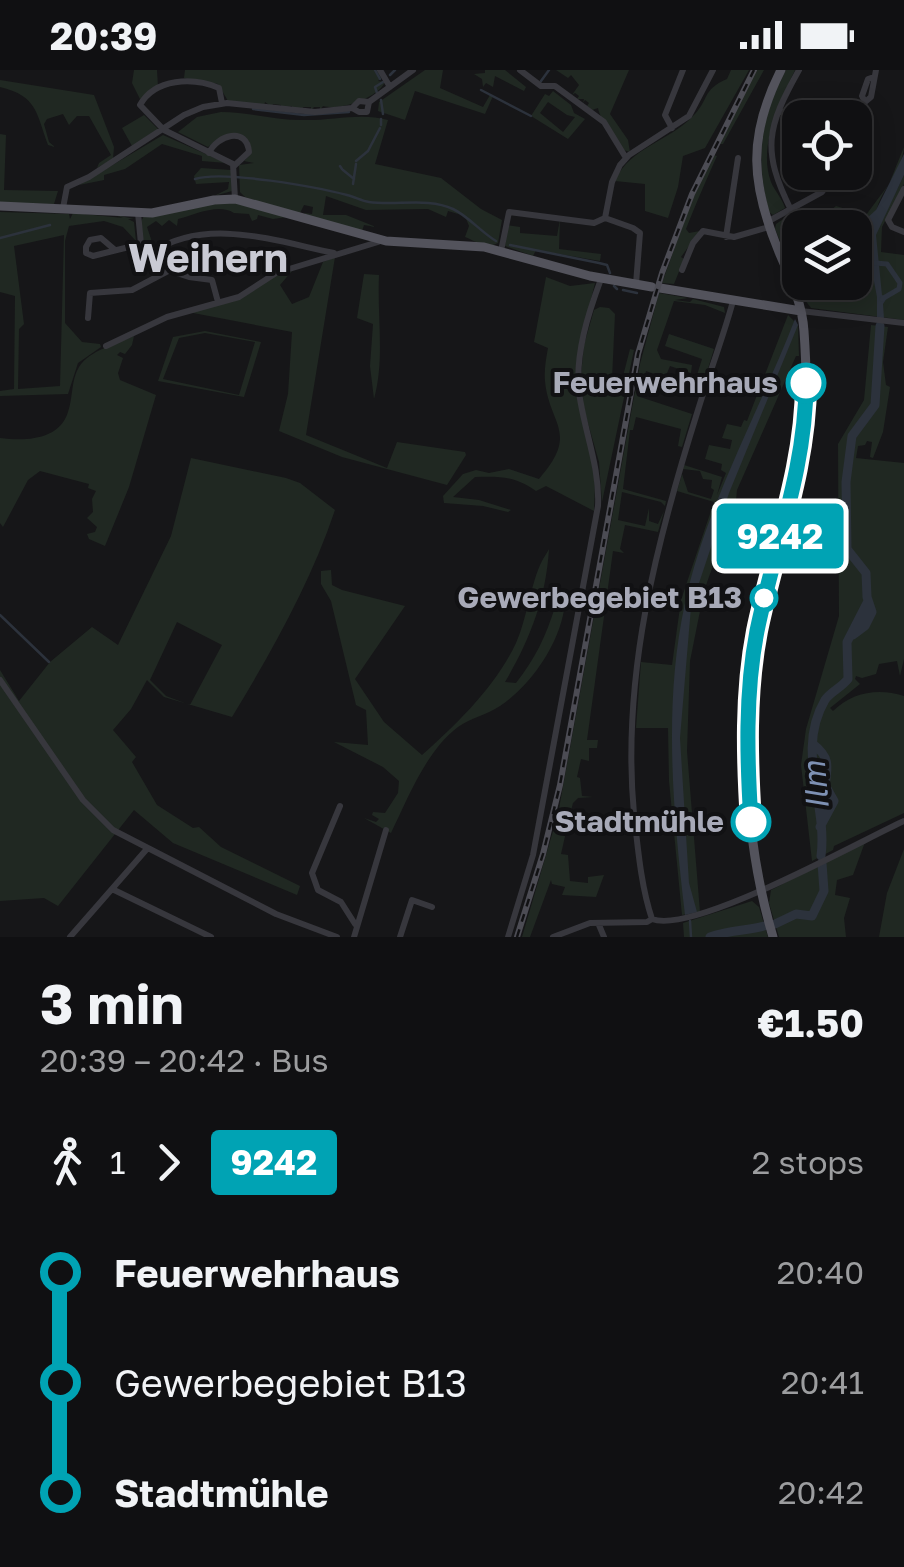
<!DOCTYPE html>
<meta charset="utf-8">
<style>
:root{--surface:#101012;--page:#1e1e20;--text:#f1f3f6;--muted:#9c9d9f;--line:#303032}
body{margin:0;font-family:"Golos Text",sans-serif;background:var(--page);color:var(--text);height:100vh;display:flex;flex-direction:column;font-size:38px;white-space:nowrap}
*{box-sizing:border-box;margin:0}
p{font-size:32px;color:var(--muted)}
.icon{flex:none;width:55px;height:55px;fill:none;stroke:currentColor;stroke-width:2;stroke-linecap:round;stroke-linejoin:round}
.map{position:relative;height:867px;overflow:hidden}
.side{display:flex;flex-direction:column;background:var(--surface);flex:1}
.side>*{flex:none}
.badge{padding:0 20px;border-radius:8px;font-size:35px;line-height:65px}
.fabs{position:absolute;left:782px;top:30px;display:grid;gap:20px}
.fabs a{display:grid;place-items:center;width:90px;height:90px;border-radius:20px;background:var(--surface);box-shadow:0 5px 25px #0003,0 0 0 2px var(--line);font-size:50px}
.map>.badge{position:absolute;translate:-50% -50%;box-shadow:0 0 0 5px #fff}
.legs{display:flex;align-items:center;gap:15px;height:110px;padding:0 40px;font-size:32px}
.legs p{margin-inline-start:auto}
.summary{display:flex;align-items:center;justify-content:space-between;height:170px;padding:0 40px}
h1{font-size:55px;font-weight:700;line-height:75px}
ul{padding:0 40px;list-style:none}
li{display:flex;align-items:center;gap:35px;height:110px;font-size:38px}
li i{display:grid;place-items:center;width:15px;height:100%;margin:0 12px;background:currentColor}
li i::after{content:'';width:25px;height:25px;margin:-12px;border:8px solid;border-radius:50%;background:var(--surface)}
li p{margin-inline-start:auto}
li:first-child i{background:linear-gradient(#0000 50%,currentColor 0)}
li:last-child i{background:linear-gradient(currentColor 50%,#0000 0)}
.status{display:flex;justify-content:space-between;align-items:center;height:70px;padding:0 50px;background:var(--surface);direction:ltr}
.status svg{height:28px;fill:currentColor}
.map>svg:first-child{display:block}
</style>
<div class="status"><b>20:39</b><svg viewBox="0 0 49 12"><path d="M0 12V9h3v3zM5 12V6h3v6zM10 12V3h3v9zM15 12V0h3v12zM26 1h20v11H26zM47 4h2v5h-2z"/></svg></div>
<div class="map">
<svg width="904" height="867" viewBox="0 0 904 867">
<rect width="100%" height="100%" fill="#161618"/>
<!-- green -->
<path fill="#202822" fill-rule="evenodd" d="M134 0H157L158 17 140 29 132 13Z
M185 0H378L382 8 378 11 385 12C377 29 338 41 323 36L320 40V37H314L311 40V37H303V40L294 37 292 40V36L281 38V35L273 34 272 37 265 32 264 36 228 31 218 14 184 8Z
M425 0H443L440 18 483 37 490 25 493 26 485 44 415 21 405 50 378 41 379 32Z
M485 0H505L526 17 524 21 495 6 493 17 486 13 483 17 482 9 474 4 485 3Z
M556 0H629L610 44 628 70 630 82 623 80C617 66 600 51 598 38L592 40 587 36 589 33 585 30 583 33 584 29H577L579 26 575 23 572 25 579 15 571 5 568 8Z
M731 0H749L705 78 683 86 678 117 668 148 645 141V114L615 111C630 77 668 72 692 47 710 30 701 20 727 9Z
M757 0H764L723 74H718Z
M786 0H795C779 33 758 77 771 112 774 120 782 128 785 138L773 145 769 142C755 89 760 49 786 0Z
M0 10 94 25 114 77 113 89 97 98 99 93 111 85 89 46H77L69 55 63 44 47 49 44 54 49 72 55 77 48 75C36 42 37 26 0 17Z
M553 21 571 35 574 43 585 49 568 69 531 46 545 24 549 26ZM548 32 567 45 575 47 563 62 540 43Z
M221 42C248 42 275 50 302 50 332 51 360 42 388 50L375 94 441 108 481 139 502 150 498 173C485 180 474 170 465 167L469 156 465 146 448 141 446 147 428 139 366 140 326 126 323 145H346L376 157 364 155 362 161 304 147 305 143 312 144 313 137 304 135 299 145 245 127 240 122 239 95 254 93 244 91 249 86V71L224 65 208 77 178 62 197 47Z
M144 45 158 59 132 76 122 58Z
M0 64 6 65 4 120 58 121 54 134 0 133Z
M163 65 226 93 202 91V86L162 74 125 99 104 105V110L79 115Z
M904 77C902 101 884 116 877 138 874 145 876 155 876 163L904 105V114L882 157 881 182 904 185V250L811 238 805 230 775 159 776 154 792 143 802 157 800 212H855V158L810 157 836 136 866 145 889 114Z
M713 85 717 86C707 108 695 136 686 159L689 163 700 161 681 187 684 189 674 214 662 213 692 130Z
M201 98 231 100 232 121 214 126 228 119 229 112 196 114 194 106Z
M230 131 287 147 273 149 258 145 257 149 252 151 249 144 234 143C218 133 195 145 178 149L177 156 169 150 162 156 156 151 147 157 154 178 145 175 139 155 144 146Z
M0 142 69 144 70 149 73 143 123 148 112 144 134 149H128L134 152 136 171 123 157 104 151 69 156 65 171V253L82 272 100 274 101 277 78 293 68 324 0 326V321L14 319 15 226 0 222ZM64 165 60 316 18 319 19 259 24 254 14 176Z
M560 149 559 179 601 184 600 191 536 180 533 186 505 176 507 155 520 157V163L557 166Z
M335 187 306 365 387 398 397 372 465 382 466 385 447 415 342 387 279 361 288 324 292 262 188 242 234 231 270 208 292 201 280 215 292 234 309 227 323 192Z
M364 204 379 205C377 247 385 289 374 329L370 296 373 254 357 248Z
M546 207 570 216 595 213 577 287 595 414 594 441 546 416 536 421C515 406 499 406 475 407L453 427 479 430 511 440 508 442 483 436 444 433 443 426 463 404 476 400 489 403 509 399 539 409C580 362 549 355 545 311 544 300 546 289 548 278L534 272Z
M659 223 688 228 675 230 690 232 693 229 724 237 725 243 705 235 674 231 657 280 661 289 692 295 691 303 670 296 665 308 646 301 640 327 692 344 682 377 678 376 681 359 636 347 633 360H630L623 419 666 431 665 436 661 432 622 422 618 450 645 456 649 438V451L658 454 664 441 658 462 625 455 620 479 624 483 613 481 587 670H598L597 678H589V691L581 689 577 707 580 708 582 726 593 727 578 728 573 733 567 756 576 761 566 762 561 784 568 785 570 811 588 813V807L604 805 596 827 562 825 565 817 552 814 551 810 530 867H522L558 744 640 294Z
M600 237 609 238 615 244 612 309 622 310 630 279 634 280 602 432 599 392 584 339 581 305 584 275 594 240Z
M788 245 798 255 799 286H796L737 420 736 430 704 521 690 591 687 681 700 842 682 845 669 711 668 658H636L641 592 672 595 681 530 714 432 677 421 682 404 688 422 711 429 714 420 711 418 712 410 703 409 700 401 683 399 684 395 722 407 717 425 726 403 721 400 722 394 705 389 709 375 730 379 732 370 722 368 727 354 741 357 744 350 747 351Z
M871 255 888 257 883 292 886 315 890 317 883 362 873 388 870 387 872 372 867 371 865 375 858 376 856 388 904 393V589L900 606 897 591 879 594 876 604 862 608 856 606 855 609 860 614 830 638 833 641C853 622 878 618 904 626V743L834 776 833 780 812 791 801 695 806 659 839 546 838 374 864 330Z
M205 261 261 272 244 327 158 311 173 267ZM205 263 255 272 239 325 163 309 179 268Z
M669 264 714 279 705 308 697 305 702 289 665 276Z
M134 266 132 275 125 284 120 282 117 285 123 288 118 303 120 310 156 325 129 417 105 476 89 469 87 464 95 462 97 457 87 448 93 442 92 429 96 421 88 418 89 414 40 401 28 410 3 457 0 453V368C24 371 59 371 68 342 73 328 71 310 79 297 90 280 116 274 134 266Z
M191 388 286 408 300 413 335 440C310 514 272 581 232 647L164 627 147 610 131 639 113 660 136 687 132 692 157 735 193 758 199 757 221 777 300 816 297 825 173 773 134 740 58 836 44 828 0 831V600L19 631 50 592 92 557 118 575 171 466ZM177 552 222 575 190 635 166 626 150 610Z
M549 479C546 528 530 570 505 612L516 613C535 589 546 566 555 537L559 534 564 540C558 576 530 616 500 636 487 645 470 648 458 657 426 681 408 728 391 763L364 748 376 752 379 749 372 745 373 742 385 743 398 723 399 711 383 697 334 672 368 675 366 640 356 635 331 531 321 514V501L331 500 332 515 342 520 405 536 355 609 384 652 422 685C457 654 496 616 516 573 527 549 531 512 542 491 544 487 547 483 549 479Z
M865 772 853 805 837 810 835 825 850 828 844 848 846 867H779L769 833 771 820Z
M904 779V867H879L887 823Z
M752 831 759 837 768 867H684L683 853Z"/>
<!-- water -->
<path fill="#2c323c" d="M904 84V105L876 165 882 225 887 228 883 234 884 249 877 248V227L866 170 856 158 876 140Z
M795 249 798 255 729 423 691 537 680 668 689 813 697 842 685 845C673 743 663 634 685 533 706 435 759 342 795 249Z"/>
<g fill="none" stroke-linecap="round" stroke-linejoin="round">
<!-- stream -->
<path stroke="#2c323c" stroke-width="2.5" d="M375 0 380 9
M390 5 395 0
M541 11 549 0
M481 20 531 46
M377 23 375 17 383 12
M381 30 383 44
M253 39 304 45 349 42
M381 55V49
M356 91 368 81 380 58
M340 96 342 99
M343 100 354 109
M195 109C223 100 317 117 347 125 355 127 362 131 369 132 396 136 428 127 453 139 468 146 481 162 496 171
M353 114 356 94
M0 168 50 155
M510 175 599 193 607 195 610 203
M614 216 617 219
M623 220 637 223
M0 545 49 592
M690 851 691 867"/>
<!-- canal -->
<path stroke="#2c323c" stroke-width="5" d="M875 193 887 194 900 213 899 219 882 229"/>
<!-- river -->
<path stroke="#2c323c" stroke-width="9" d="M853 565 865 556 872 542 867 527 866 503 847 479 846 412 852 366 875 335 880 256
M813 674C830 687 828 696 825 715L834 731 820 757
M821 786C828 734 795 681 825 630 830 622 841 618 848 609L847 572 868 531
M775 854 796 844 812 846 824 821 822 793
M710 867C729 860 746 861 764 856"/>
<!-- minor -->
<path stroke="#37373d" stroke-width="6" d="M380 0 390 17
M520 0 541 16H555L604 52 626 88
M874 7 868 9 862 26 865 32 871 27 876 0
M222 33 219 18C193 7 155 8 140 35L164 60 233 94 235 129
M352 38 359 42H367L369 32
M780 41 800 48
M672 58 665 45 683 0
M855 60 865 32
M209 83C217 65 247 56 249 82L234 96
M904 119 888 150 892 157 904 162
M63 138 67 117 89 107 184 45 203 37 227 33 315 42 352 38 359 31 369 32 413 0
M791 140C761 80 767 57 799 0
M138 143 141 174 164 199 189 207 212 210 218 232
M605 148 612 112 620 95 629 85 689 46 713 0
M605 148 633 158 640 163 636 214
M767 152 822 122 837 102
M726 167 738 88
M115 180 101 168 90 170 86 177V183L93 186 141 174
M501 181 509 142 594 153 605 148
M151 183C206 146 275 171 334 183
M682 200 693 173 703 161 734 167 769 157
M801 241 904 253
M88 248 90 223 132 220 168 201
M106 276 167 247 239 227 276 203 378 172 379 169
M0 610 83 730 113 760 276 844 337 867
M340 736 312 803 318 820 341 832 355 854
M112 819 211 867
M652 849C641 816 638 779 634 744 621 606 657 470 698 340 709 304 723 268 733 231
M599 855 604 867
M70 867 146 780
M354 867 386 760
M400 867 412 830 432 837
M508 867 533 785 598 436C600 396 584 361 579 322 575 284 588 244 601 209
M553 867 590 853 647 852 652 849C693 865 858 772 904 751"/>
<!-- major -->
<path stroke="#53535c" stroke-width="9" d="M0 136 152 143 214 130 235 129 386 171 484 177 590 206 652 217
M660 218 801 241
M773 867C745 772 739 664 756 566 767 506 789 449 800 389 808 347 807 304 804 261 802 232 790 208 779 182 751 114 747 67 781 0"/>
<!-- rail casing -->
<g stroke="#4c4c54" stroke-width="6">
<path id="rail" d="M517 867 543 784 560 715 638 284 662 203 692 124 754 0"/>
</g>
<!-- rail -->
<use href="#rail" stroke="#111113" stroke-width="2.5" stroke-dasharray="8" stroke-linecap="butt"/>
</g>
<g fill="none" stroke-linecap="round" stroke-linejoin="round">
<!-- line-1 casing -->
<g stroke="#fff" stroke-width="22">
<path id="line-1" d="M751 752C747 689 745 623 757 561 774 478 806 399 806 313"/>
</g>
<!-- line-1 -->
<use href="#line-1" stroke="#00a3b4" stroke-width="15"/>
</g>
<!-- markers -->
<g fill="#fff" stroke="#00a3b4" stroke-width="5">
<circle cx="806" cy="313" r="18"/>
<circle cx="764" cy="528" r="12"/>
<circle cx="751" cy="752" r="18"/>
</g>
<g text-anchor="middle" stroke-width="8" stroke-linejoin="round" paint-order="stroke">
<!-- stop labels -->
<g font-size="30" font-weight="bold" fill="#a8aab8" stroke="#111113" text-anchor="end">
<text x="778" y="323">Feuerwehrhaus</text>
<text x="742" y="538">Gewerbegebiet B13</text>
<text x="724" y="762">Stadtmühle</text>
</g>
<!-- water labels -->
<g font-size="32" font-style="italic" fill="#7e91b4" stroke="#111113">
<text transform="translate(816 716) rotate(-95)" y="11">Ilm</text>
</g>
<!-- district labels -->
<g font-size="40" font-weight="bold" fill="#c9cad4" stroke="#111113">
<text x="208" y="202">Weihern</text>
</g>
</g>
</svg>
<div class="fabs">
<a><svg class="icon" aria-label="locate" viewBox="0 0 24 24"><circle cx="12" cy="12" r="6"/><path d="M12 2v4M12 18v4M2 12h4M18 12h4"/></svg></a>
<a><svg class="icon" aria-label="layers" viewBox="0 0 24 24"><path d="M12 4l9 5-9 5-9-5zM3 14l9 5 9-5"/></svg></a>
</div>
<b class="badge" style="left:780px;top:466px;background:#00a3b4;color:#fff">9242</b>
</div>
<section class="side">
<div class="summary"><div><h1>3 min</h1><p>20:39 – 20:42 · Bus</p></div><b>€1.50</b></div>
<div class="legs"><svg class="icon" aria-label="walk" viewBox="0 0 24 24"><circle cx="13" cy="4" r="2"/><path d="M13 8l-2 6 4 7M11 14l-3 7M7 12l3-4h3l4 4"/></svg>1<svg class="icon" aria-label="forward" viewBox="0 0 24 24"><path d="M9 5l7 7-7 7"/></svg><b class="badge" style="background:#00a3b4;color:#fff">9242</b><p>2 stops</p></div>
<ul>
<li><i style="color:#00a3b4"></i><b>Feuerwehrhaus</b><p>20:40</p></li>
<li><i style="color:#00a3b4"></i><span>Gewerbegebiet B13</span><p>20:41</p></li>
<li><i style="color:#00a3b4"></i><b>Stadtmühle</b><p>20:42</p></li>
</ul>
</section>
